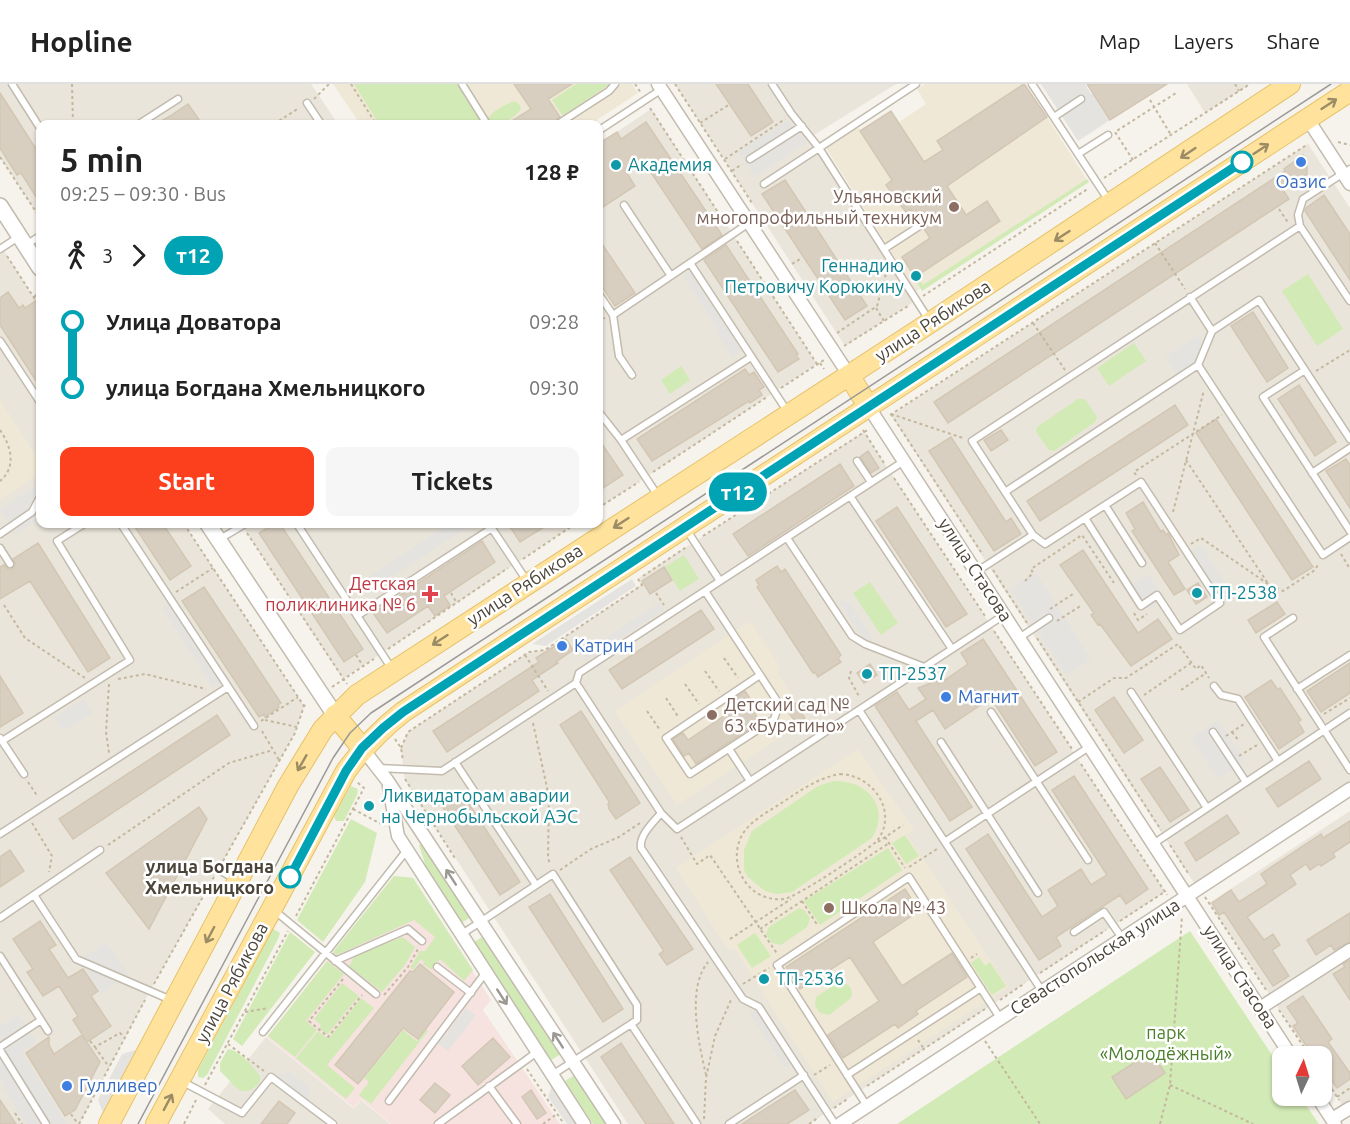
<!DOCTYPE html>
<meta charset="utf-8">
<style>
:root{--surface:#fff;--page:#f6f6f6;--text:#222;--muted:#767676;--line:#e0e0e0;--accent:#fc3f1d}
body{margin:0;font-family:Ubuntu,sans-serif;background:var(--page);color:var(--text);height:100vh;display:flex;flex-direction:column;font-size:22px;white-space:nowrap}
*{box-sizing:border-box;margin:0}
p{font-size:20px;color:var(--muted)}
.icon{flex:none;width:33px;height:33px;fill:none;stroke:currentColor;stroke-width:2;stroke-linecap:round;stroke-linejoin:round}
.map{position:relative;flex:1;overflow:hidden}
.panel{position:absolute;left:36px;top:36px;width:567px;height:408px;display:flex;flex-direction:column;background:var(--surface);border-radius:12px;box-shadow:0 2px 4px #0004}
.panel>*{flex:none}
.badge{padding:0 12px;border-radius:20px;font-size:21px;line-height:39px}
.needle{width:39px;rotate:4deg}
.buttons{position:absolute;left:1272px;top:962px;display:grid;gap:12px}
.buttons a{display:grid;place-items:center;width:60px;height:60px;border-radius:12px;background:var(--surface);box-shadow:0 2px 4px #0004;font-size:30px}
.map>.badge{position:absolute;translate:-50% -50%;box-shadow:0 0 0 3px #fff}
.legs{display:flex;align-items:center;gap:9px;height:66px;padding:0 24px;font-size:20px}
.legs p{margin-inline-start:auto}
.summary{display:flex;align-items:center;justify-content:space-between;height:102px;padding:0 24px}
h1{font-size:33px;font-weight:700;line-height:45px}
.cta{display:flex;gap:12px;margin-top:auto;padding:12px 24px}
.cta a{flex:1;height:69px;border-radius:12px;background:var(--accent);color:#fff;font-size:24px;font-weight:700;line-height:69px;text-align:center}
.cta a+a{background:var(--page);color:var(--text)}
ul{padding:0 24px;list-style:none}
li{display:flex;align-items:center;gap:21px;height:66px;font-size:22px}
li i{display:grid;place-items:center;width:9px;height:100%;margin:0 8px;background:currentColor}
li i::after{content:'';width:15px;height:15px;margin:-8px;border:4px solid;border-radius:50%;background:var(--surface)}
li p{margin-inline-start:auto}
li:first-child i{background:linear-gradient(#0000 50%,currentColor 0)}
li:last-child i{background:linear-gradient(currentColor 50%,#0000 0)}
header{display:flex;align-items:center;gap:36px;box-sizing:border-box;height:84px;padding:0 30px;background:var(--surface);border-bottom:2px solid var(--line)}
header strong{font-size:28px}
nav{display:flex;gap:33px;margin-inline-start:auto;font-size:21px}
.map>svg:first-child{display:block}
</style>
<header>
<strong>Hopline</strong>
<nav><a>Map</a><a>Layers</a><a>Share</a></nav>
</header>
<div class="map">
<svg width="1350" height="1040" viewBox="0 0 1350 1040">
<rect width="100%" height="100%" fill="#f6f3ec"/>
<!-- residential -->
<path fill="#eae5da" d="M0 0H311L338 40H40V134L0 73Z
M675 0H896L814 51 918 215 845 262Z
M1187 0H1250L1205 29Z
M651 25 817 280 599 424V60Z
M1308 60 1350 124V698L1194 799 891 331Z
M0 161 40 223V440H184L304 622 295 649 150 907 79 1040H0Z
M864 348 1165 808 809 1040H628L405 696 401 664 408 648 529 568 545 566 641 501 637 495Z
M241 440H575L343 595Z
M1350 727V1033L1322 990V972H1310L1209 819Z
M266 953 354 1025 361 1016 390 1040H225L208 1025Z"/>
<!-- education -->
<path fill="#efe8d6" d="M333 0H632L638 9 591 40H360Z
M925 0H1026L1087 96 916 207 826 64 858 43 860 46 891 27 899 38 926 20 917 5Z
M0 316 40 378V389L0 416Z
M750 537 778 579V590L808 635 677 721 615 627Z
M858 665 914 746 907 751 1008 903 833 1018 734 864 729 867 676 784Z"/>
<!-- medical -->
<path fill="#f6e3e0" d="M394 792 413 794 491 916 483 926 560 1040H391L361 1015 354 1024 267 953Z"/>
<!-- green -->
<path fill="#d2eab5" d="M354 0H458L484 40H379Z
M576 0H610L563 32 552 16Z
M515 17 520 21 521 25C513 35 503 41 491 40L488 34C495 25 504 21 515 17Z
M1087 95 1089 98 922 207 915 195 918 194 923 201Z
M1308 190 1343 245 1317 262 1282 207Z
M1134 259 1146 277 1109 302 1097 284Z
M681 282 690 296 670 310 661 296Z
M1078 315H1085L1097 333 1095 338 1054 367 1049 366 1036 348 1037 343Z
M684 471 699 495 680 507 665 483Z
M870 498 898 539 881 551 853 509Z
M834 697C867 696 891 723 872 754L792 808 777 810 765 807 748 793 744 786V766L752 747 818 702Z
M351 702 358 705 357 711 344 737H336L334 732Z
M351 735 377 749 365 798 323 858 297 836Z
M905 751 919 772 906 780 892 759Z
M423 759 471 833 461 839 427 786 419 761Z
M888 764 902 786 820 841 804 817Z
M394 792 413 794 473 886 464 897 440 875 431 886 423 880 424 878 421 875 413 886 410 884 420 867H425L435 853 414 836 337 871 333 868Z
M799 824 804 826 810 834 807 843 781 861 772 859 766 851 769 843Z
M273 845 280 849 278 855 207 991 203 994 198 993V986Z
M1190 847 1282 986V1011H1299L1319 1040H897Z
M290 848 315 868 242 962 233 955Z
M755 849 771 872 752 884 737 861Z
M484 852 561 970 551 976 474 858Z
M403 853 415 863 405 881 382 908 349 882 355 871Z
M979 873 985 882 990 878 1006 902 992 911 971 879Z
M327 877 344 890 306 937 317 946 295 973 268 952Z
M839 898C849 899 854 904 851 914L829 931 820 929 815 922 816 913Z
M342 899 359 912 327 951 319 944 321 941 314 935Z
M361 914 374 924 327 981 355 1004 346 1015 296 974 318 947 328 955Z
M426 945 428 947 371 1020 359 1011 369 998 364 994 403 946 417 957Z
M228 965C241 967 252 982 260 992V998C241 1019 235 1000 220 987V979Z
M575 991 606 1040H593L565 997Z"/>
<!-- parking -->
<path fill="#e5e3e0" d="M1041 0H1085L1091 10 1095 8 1110 36 1078 57Z
M788 36 807 58 755 93 738 68Z
M690 187 742 267 732 274 718 251 719 247 683 192Z
M1198 251 1204 259 1195 279 1177 291 1165 273Z
M39 400 40 435 15 451 0 425Z
M449 440H465L469 442 370 507 367 494Z
M1201 461 1235 514 1218 525 1184 472Z
M1036 488 1091 575 1066 591 1010 505Z
M1148 490 1164 515 1148 526 1131 501Z
M632 495 636 502 546 562 532 560Z
M837 516 849 518 873 555 866 559Z
M170 519 222 599 213 604 162 524Z
M659 519 664 526 586 577 581 570Z
M84 615 93 629 63 647 54 633Z
M1218 636 1245 677 1218 695 1191 654Z
M107 858 129 892 101 910 79 876Z
M466 924 476 931 448 967 438 960Z
M757 924 793 979 785 984 749 929Z
M19 930 37 958 22 968 67 1040H26L3 1004 5 1003 0 994V942Z
M136 966 103 1029 98 1016 122 970Z
M290 988 309 1003 310 1018 275 991Z
M552 1001 578 1040H567L548 1013Z"/>
<!-- building -->
<path fill="#d8cfc1" stroke="#d3c7b4" stroke-width="1.5" d="M514 0H572L548 15 560 33 551 40H507L531 25Z
M716 0H748L773 38 751 52Z
M1024 0 1047 33 947 102 966 131 987 117 1000 137 915 193 902 173 930 154 924 145 926 139 923 136 918 137 911 125 906 128 892 110 886 101 892 96 860 47 891 27 924 78 943 66 937 57Z
M1087 0H1167L1110 36Z
M0 9 40 71V119L21 89 17 91 0 64Z
M188 20 202 40H156L170 32Z
M646 38 722 151 702 165 642 75 625 86 635 102 603 123 598 116V60L617 48 621 55Z
M1303 71 1307 76V90L1283 106 1289 115 948 339 934 318 1285 87 1284 85Z
M785 96 867 222 845 236 762 110Z
M1324 111 1350 150V196L1305 127 1306 124Z
M598 154 635 209 615 222 598 197Z
M726 161 798 270 796 271 799 275 778 288 704 176Z
M8 208 19 224 23 221 25 224 40 214V303L0 241V214Z
M1253 228 1288 284 1267 298 1231 242Z
M745 285 749 291 754 288 764 303 759 306 762 311 750 319 749 317 652 377 637 355Z
M1299 301 1336 358 1315 372 1278 315Z
M1175 321 1188 341 1040 437 1027 417Z
M1216 335 1313 483 1292 496 1196 349Z
M1001 346 1008 356 991 367 984 356Z
M951 353 1006 438 1011 434 1021 450 994 467 929 367Z
M598 354 623 391 603 404 598 398Z
M868 367 879 384 871 389 860 373Z
M1346 375 1350 381V424L1326 387Z
M840 380 854 402 748 472 733 450Z
M1143 418 1161 448 1163 446 1166 451 1168 449 1179 471 1168 478 1185 505 1174 511 1132 447 1135 445 1126 429Z
M897 423 967 530 946 543 876 437Z
M133 440H163L191 482 170 496Z
M274 440H280L363 565 344 578 259 449Z
M508 440H549L520 458Z
M482 457 495 478 444 512 450 521 435 532 428 522 387 549 373 529Z
M38 459 110 574 88 588 30 497 0 515V483L4 481 8 485H12L15 480 13 475Z
M1083 466 1138 549 1158 535 1172 555 1131 582 1100 540 1098 541 1091 531 1094 529 1060 481Z
M777 482 781 488 785 485 841 571 838 574 841 578 818 593 815 588 813 589 757 503 759 501 756 496Z
M664 483 672 496 650 510 642 497Z
M1198 499 1207 513 1196 520 1187 506Z
M204 503 281 619 278 621 279 623 265 633 264 630 259 633 182 517Z
M1277 518 1285 530 1256 549 1248 536Z
M701 526 714 545 622 605 609 586Z
M566 555 573 566 556 578 558 579 532 596 539 607 447 668 433 647 539 578 536 574Z
M983 555 1057 668 1035 682 991 614 945 645 933 626 916 637 972 723 950 737 875 622 897 608 909 626 926 615 918 604 936 597 939 600 968 580 961 569Z
M1350 579V609L1321 628 1307 607Z
M870 580 877 591 864 599 857 589Z
M0 592 23 629 0 643Z
M1271 596 1278 606 1280 604 1301 636 1298 638 1304 648 1279 665 1245 613Z
M745 607 756 624 753 627 760 638 696 680 689 669 684 672 673 655 683 649 688 656 740 621 735 614Z
M1114 613 1143 656 1124 669 1095 626Z
M795 619 805 634 797 640 786 625Z
M581 627 640 719 616 735 609 725 608 720 610 719 560 641Z
M217 631 230 651 73 755 59 735Z
M1309 677 1321 695 1278 723 1266 705Z
M1160 683 1189 726 1170 738 1141 695Z
M1074 692 1148 805 1126 820 1120 811 1056 853 1061 862 1039 876 966 765 988 750 1042 833 1058 822 1048 806 1081 785 1091 801 1107 791 1052 706Z
M460 706 520 798 500 811 440 719Z
M199 723 207 735 149 845 106 789Z
M1227 731 1239 749 1196 777 1185 759Z
M1350 737V758L1333 769 1335 773 1321 782 1319 780 1310 786 1306 780 1290 791 1296 800 1247 833 1264 856 1273 850 1280 861 1272 866 1289 892 1273 902 1224 828 1219 831 1212 819 1231 806 1239 818 1267 800 1261 790 1321 750 1323 754Z
M10 766 24 787 0 803V773Z
M630 773 693 865 667 881 659 870 664 867 610 786Z
M905 805 919 827 873 858 902 902 952 869 967 893 916 927 918 930 898 944 895 940 843 974 828 951 879 917 850 873 800 905 786 883Z
M550 810 623 925 603 938 529 823Z
M1350 829V858L1334 866 1331 861 1316 871 1307 856Z
M40 837 56 861 49 865 68 894 83 885 98 907 91 912 111 942 87 958 73 936 78 932 59 902 43 912 27 888 33 885 13 855Z
M1350 876V916L1333 890 1345 883 1343 880Z
M420 880 454 908 418 955 403 944 358 1000 335 981 410 887 413 888Z
M1303 912 1332 955 1328 958 1350 989V995L1337 1004 1327 989 1322 992V962L1311 969 1293 942 1298 939 1287 923Z
M82 951 100 978 75 1026 65 1032 26 969 49 953V961L54 970Z
M493 954 510 973 478 1001 462 982Z
M621 959 659 1017 674 1040H646L601 973Z
M1151 968 1165 989 1126 1015 1112 993Z
M435 999 450 1011 435 1029 420 1016Z
M531 1006 546 1029 537 1035 522 1013Z
M795 1006 809 1026 787 1040H742Z
M0 1016 16 1040H0Z
M279 1017 295 1029 287 1040H261Z"/>
<g fill="none" stroke-linecap="round" stroke-linejoin="round">
<!-- service casing -->
<g stroke="#c2bbae" stroke-width="9">
<path id="service" d="M12 0 40 44
M462 0 487 40
M916 0 819 64 929 236
M1032 0 1109 117
M307 19 321 40
M1054 33 1081 15
M139 40 178 15
M558 40 609 7 615 0
M598 47 662 5
M1078 70 1108 51
M750 75 802 42
M1350 85 1303 115 1298 131 1300 142 1350 217
M764 100 819 64 791 29 772 0
M624 121 671 192
M26 161 40 152
M0 165 20 152
M884 165 921 141
M690 179 787 327
M598 209 613 231 749 139
M613 231 619 272 632 291
M1212 247 1259 216 1350 355
M0 257 40 318
M1198 281 1323 471 1350 453
M1305 286 1263 313 1350 447
M598 327 621 356 658 412
M621 356 751 273
M857 377 871 398
M1312 389 1350 364
M1005 408 1198 281 1212 247 1190 213
M850 412 952 565
M1105 421 1142 479
M121 440 254 642
M297 440 392 585
M489 440 527 497
M686 445 720 497
M0 450 32 428 40 413
M1033 451 1045 460 1085 434 1141 522 1157 511 1180 546 1220 519 1141 398 1085 434
M787 454 852 552 865 560 924 583
M220 455 245 440
M0 464 10 480
M976 488 1033 451 972 357 1300 142
M705 507C730 545 755 583 779 620L774 635 690 690 666 654 760 591
M357 532 492 444
M1293 534 1264 553 1350 686
M1019 554 1049 534
M576 599 661 729 677 745 1004 531
M1297 605 1350 571
M1131 608 1207 724
M859 626 1042 907
M991 628 1088 776
M1213 648 1246 698
M0 654 24 690
M2 657 130 576 57 457 84 440
M941 658 1038 809
M729 665 750 697
M1278 677 1350 629
M455 678 536 801
M378 684 442 687 576 599 579 589 904 377
M661 729C653 739 639 751 641 764L743 915 759 923 835 1040
M0 750 228 603
M946 757 1089 663
M1153 760 1278 677 1238 615 1221 611 1214 602
M210 781 235 795
M34 811 76 875 171 916
M275 827 376 910
M0 834 100 766
M1074 848 1104 828 1122 854
M462 850 553 790 637 921V936L631 940 697 1040
M0 872 41 936 0 963
M335 877 408 845 422 857
M437 883 471 909
M41 936 48 947
M263 948 407 766
M0 966 46 1040
M552 991 631 940
M847 991 981 904
M183 998 242 1029 271 993 333 1040
M489 1002 517 1040
M389 1017 486 888
M867 1022 777 881 909 793 1000 934
M438 1040 537 968
M729 1040 804 991"/>
</g>
<!-- minor casing -->
<g stroke="#c2bbae" stroke-width="15">
<path id="minor" d="M658 0 849 291
M1307 34 1350 100
M868 322 1291 972
M362 664 387 696 614 1040
M389 703 398 752 584 1040
M1260 924 1350 866
M1316 1011 1335 1040
M1332 1035 1350 1024
M840 1040 1350 705"/>
</g>
<!-- tertiary casing -->
<g stroke="#c2bbae" stroke-width="18">
<path id="tertiary" d="M0 122 40 184
M208 440 335 631"/>
</g>
<!-- primary casing -->
<g stroke="#e6c16a" stroke-width="22">
<path id="primary" d="M849 291 868 322
M335 631 362 664
M109 1040 288 702 323 645 357 611 931 238 1290 0
M156 1040 346 687C363 664 380 646 403 628L1350 7"/>
</g>
<!-- path -->
<path stroke="#c4b79f" stroke-width="2" stroke-dasharray="3 3" stroke-linecap="butt" d="M72 0 73 40
M351 0 376 40
M635 0 641 9
M675 0 752 119
M1235 0 1239 7
M314 15 329 0
M1150 16 1171 51
M650 24 727 142
M700 39 730 20
M274 40 299 24
M1338 58 1350 61
M0 73 40 134
M725 75 785 35
M1133 76 1115 48 1176 9
M732 87 742 80
M1104 94 1250 0
M1279 125 1289 140
M737 157 817 280
M1155 159 1185 205
M7 172 40 223
M792 180 802 174
M923 212 1089 104
M34 213 40 208
M876 224 884 237
M598 237 605 234
M1033 239 1065 286
M837 249 877 222 887 186
M844 262 908 222
M820 279 824 285
M1316 287 1350 266
M781 304 824 276
M891 330 983 471
M891 330 963 354
M890 331 1308 60
M0 346C11 362 17 383 0 397
M863 346 884 379
M1186 376 1269 501
M653 388 767 313
M1136 391 1134 388 1222 331
M894 394 985 532
M598 424 639 398
M1173 428 1204 306
M184 440 304 622
M247 449 347 600
M703 452 869 345
M1191 460 1201 454 1271 502 1283 507 1315 486 1319 479
M1341 470 1350 485
M523 475 575 440
M993 486 1027 539
M643 492 688 462
M1025 497 1033 489 1031 485 1082 451 1114 499
M176 508 213 484
M451 509 457 519
M656 509 664 521
M4 521 25 554 85 594
M1050 525 1073 510
M1134 529 1138 536 1147 530
M1057 537 1082 521
M994 547 1072 665
M1037 554 1161 746
M388 565 508 484
M356 571 363 582
M525 571 548 607
M724 574 738 594
M705 587 719 607
M851 587 849 594 860 614
M118 595 145 590 206 605
M109 600 106 648 109 669
M685 600 699 620
M332 603 374 575
M1181 606 1206 589
M1144 611 1191 579
M666 614 679 634
M1078 618 1114 594H1126L1178 560 1196 585 1201 581 1209 594
M647 627 660 646
M1324 630 1350 614
M265 636 297 643
M261 637 298 613
M533 639 549 713 548 773 550 781
M262 647 279 676
M1232 648 1239 657
M1226 652 1244 640
M395 655 401 664 403 677
M401 664 408 648 529 568 545 566 642 501 638 495
M1239 672 1257 661
M1081 680 1167 811
M840 690C873 691 899 728 877 757 866 767 797 813 784 815 750 819 727 783 741 753 749 737 768 728 783 718 801 706 818 694 840 690Z
M405 695 456 776
M28 698 38 713
M353 725 385 742
M32 739 52 772 49 788
M681 753 697 780 710 771 778 871
M885 753 905 784
M878 758 903 741
M108 761 229 679 273 666
M1170 761 1188 789
M223 777 295 649 304 622 307 620
M909 783 937 765
M560 786 591 765 619 753 640 739
M1205 813 1266 906
M802 817 818 842
M296 832 364 704 357 698
M1120 837 1166 807
M760 845 889 759
M730 855 791 815
M971 874 977 870
M1040 889 1106 846
M343 895 309 937 328 953 362 911
M154 900 214 793
M743 900 769 884
M384 911 408 883 418 865
M1000 916 1025 899
M1279 926 1310 972
M245 928 268 924
M918 956 924 965
M90 957 95 963 120 949 125 954
M985 957 1040 1040
M228 960 264 987
M95 963 109 983
M527 985 564 1040
M1322 990 1339 1016
M706 991C699 960 686 905 708 878
M814 991 830 981
M205 1001 288 847
M1170 1001 1253 1040
M867 1002 985 925
M1337 1013 1350 1004
M834 1024 849 1014
M15 1029 22 1040
M71 1030 78 1040
M704 1035 706 994 715 952 731 916
M79 1040 145 916
M184 1040 196 1016
M543 1040 557 1030
M809 1040 819 1033
M1160 1040 1170 1001 1182 832"/>
<!-- service -->
<use href="#service" stroke="#fff" stroke-width="6"/>
<!-- minor -->
<use href="#minor" stroke="#fff" stroke-width="12"/>
<!-- tertiary -->
<use href="#tertiary" stroke="#fff" stroke-width="15"/>
<!-- primary -->
<use href="#primary" stroke="#ffe39c" stroke-width="20"/>
<!-- tram -->
<path stroke="#9a9a9a" stroke-width="1.5" d="M138 1040 333 674 350 649 371 629 1331 0"/>
</g>
<!-- one-way arrows -->
<defs><path id="oneway-shaft" d="M-6 0H5M1.5-3L5.5 0L1.5 3" fill="none" stroke-width="1.6" stroke-linecap="round" stroke-linejoin="round" transform="scale(1.5)"/></defs>
<g stroke="#9c8c66">
<use href="#oneway-shaft" transform="translate(1329 20) rotate(-33)"/>
<use href="#oneway-shaft" transform="translate(1261 65) rotate(-33)"/>
<use href="#oneway-shaft" transform="translate(1188 69) rotate(146)"/>
<use href="#oneway-shaft" transform="translate(1062 152) rotate(147)"/>
<use href="#oneway-shaft" transform="translate(621 439) rotate(147)"/>
<use href="#oneway-shaft" transform="translate(440 556) rotate(147)"/>
<use href="#oneway-shaft" transform="translate(302 679) rotate(120)"/>
<use href="#oneway-shaft" transform="translate(210 851) rotate(118)"/>
<use href="#oneway-shaft" transform="translate(168 1018) rotate(-62)"/>
</g>
<g stroke="#9c9892">
<use href="#oneway-shaft" transform="translate(451 793) rotate(-123)"/>
<use href="#oneway-shaft" transform="translate(502 913) rotate(57)"/>
<use href="#oneway-shaft" transform="translate(558 956) rotate(-123)"/>
</g>
<g fill="none" stroke-linecap="round" stroke-linejoin="round">
<!-- line-1 casing -->
<g stroke="#fff" stroke-width="14">
<path id="line-1" d="M290 793 346 687 362 664 383 644 403 628 1242 78"/>
</g>
<!-- line-1 -->
<use href="#line-1" stroke="#00a3b4" stroke-width="9"/>
</g>
<!-- markers -->
<g fill="#fff" stroke="#00a3b4" stroke-width="3">
<circle cx="1242" cy="78" r="10"/>
<circle cx="290" cy="793" r="10"/>
</g>
<g fill="#3f7fe0" stroke="#fff" stroke-width="2">
<circle cx="1301" cy="78" r="6"/>
<circle cx="562" cy="562" r="6"/>
<circle cx="946" cy="613" r="6"/>
<circle cx="67" cy="1002" r="6"/>
</g>
<g fill="#0f9aa8" stroke="#fff" stroke-width="2">
<circle cx="616" cy="81" r="6"/>
<circle cx="916" cy="192" r="6"/>
<circle cx="1197" cy="509" r="6"/>
<circle cx="867" cy="590" r="6"/>
<circle cx="369" cy="722" r="6"/>
<circle cx="764" cy="895" r="6"/>
</g>
<g fill="#8d6e63" stroke="#fff" stroke-width="2">
<circle cx="954" cy="123" r="6"/>
<circle cx="712" cy="631" r="6"/>
<circle cx="829" cy="824" r="6"/>
</g>
<path fill="#e0444e" stroke="#fff" stroke-width="2" d="M427 501h6v6h6v6h-6v6h-6v-6h-6v-6h6z"/>
<g text-anchor="middle" stroke-width="5" stroke-linejoin="round" paint-order="stroke">
<!-- culture labels -->
<g font-size="18" fill="#0d838f" stroke="#fff" text-anchor="start">
<text x="628" y="87">Академия</text>
<text x="904" y="188" text-anchor="end">Геннадию<tspan x="904" dy="21">Петровичу Корюкину</tspan></text>
<text x="1209" y="515">ТП-2538</text>
<text x="879" y="596">ТП-2537</text>
<text x="381" y="718">Ликвидаторам аварии<tspan x="381" dy="21">на Чернобыльской АЭС</tspan></text>
<text x="776" y="901">ТП-2536</text>
</g>
<!-- shop labels -->
<g font-size="18" fill="#366cbe" stroke="#fff" text-anchor="start">
<text x="1301" y="104" text-anchor="middle">Оазис</text>
<text x="574" y="568">Катрин</text>
<text x="958" y="619">Магнит</text>
<text x="79" y="1008">Гулливер</text>
</g>
<!-- education labels -->
<g font-size="18" fill="#785e54" stroke="#fff" text-anchor="start">
<text x="942" y="119" text-anchor="end">Ульяновский<tspan x="942" dy="21">многопрофильный техникум</tspan></text>
<text x="724" y="627">Детский сад №<tspan x="724" dy="21">63 «Буратино»</tspan></text>
<text x="841" y="830">Школа № 43</text>
</g>
<!-- street labels -->
<g font-size="18" fill="#4b4439" stroke="#fff">
<text transform="translate(933 237) rotate(-33)" y="6">улица Рябикова</text>
<text transform="translate(975 486) rotate(57)" y="6">улица Стасова</text>
<text transform="translate(525 501) rotate(-33)" y="6">улица Рябикова</text>
<text transform="translate(1095 873) rotate(-33)" y="6">Севастопольская улица</text>
<text transform="translate(1240 893) rotate(57)" y="6">улица Стасова</text>
<text transform="translate(232 899) rotate(-62)" y="6">улица Рябикова</text>
</g>
<!-- health labels -->
<g font-size="18" fill="#be3a42" stroke="#fff" text-anchor="end">
<text x="416" y="506">Детская<tspan x="416" dy="21">поликлиника № 6</tspan></text>
</g>
<!-- stop labels -->
<g font-size="18" font-weight="bold" fill="#4b4439" stroke="#fff" text-anchor="end">
<text x="274" y="789">улица Богдана<tspan x="274" dy="21">Хмельницкого</tspan></text>
</g>
<!-- park labels -->
<g font-size="18" fill="#4a7f2a" stroke="#fff">
<text x="1166" y="955">парк<tspan x="1166" dy="21">«Молодёжный»</tspan></text>
</g>
</g>
</svg>
<div class="buttons">
<a><svg class="needle" viewBox="-14 -14 28 28"><path d="M0-13l5 13h-10z" fill="#e53935"/><path d="M0 13l5-13h-10z" fill="#767676"/></svg></a>
</div>
<b class="badge" style="left:738px;top:408px;background:#00a3b4;color:#fff">т12</b>
<section class="panel">
<div class="summary"><div><h1>5 min</h1><p>09:25 – 09:30 · Bus</p></div><b>128 ₽</b></div>
<div class="legs"><svg class="icon" aria-label="walk" viewBox="0 0 24 24"><circle cx="13" cy="4" r="2"/><path d="M13 8l-2 6 4 7M11 14l-3 7M7 12l3-4h3l4 4"/></svg>3<svg class="icon" aria-label="forward" viewBox="0 0 24 24"><path d="M9 5l7 7-7 7"/></svg><b class="badge" style="background:#00a3b4;color:#fff">т12</b></div>
<ul>
<li><i style="color:#00a3b4"></i><b>Улица Доватора</b><p>09:28</p></li>
<li><i style="color:#00a3b4"></i><b>улица Богдана Хмельницкого</b><p>09:30</p></li>
</ul>
<div class="cta"><a>Start</a><a>Tickets</a></div>
</section>
</div>
